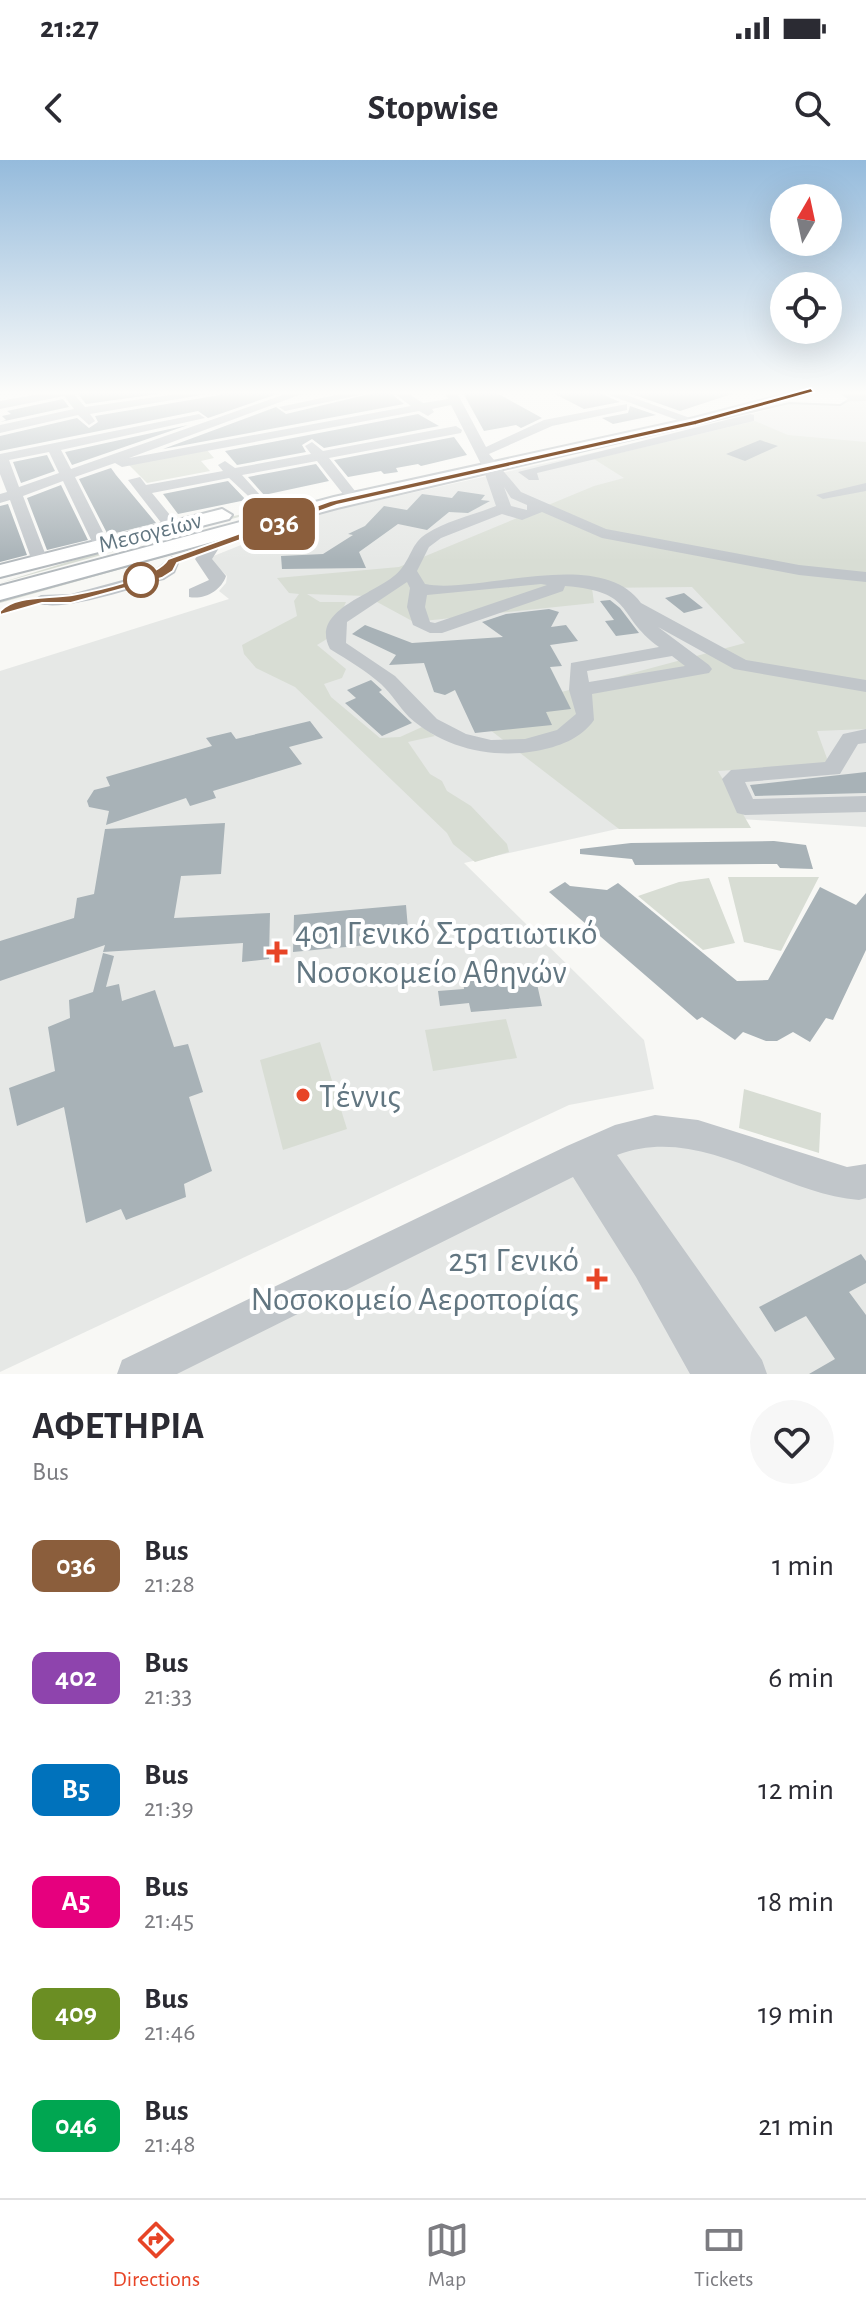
<!DOCTYPE html>
<meta charset="utf-8">
<style>
:root{--surface:#fff;--page:#f7f7f7;--text:#2b2b33;--muted:#7c7c81;--line:#e1e1e2;--accent:#e74426}
body{margin:0;font-family:"Alegreya Sans",sans-serif;background:var(--page);color:var(--text);height:100vh;display:flex;flex-direction:column;font-size:30px;white-space:nowrap}
*{box-sizing:border-box;margin:0}
p{font-size:26px;color:var(--muted)}
.icon{flex:none;width:44px;height:44px;fill:none;stroke:currentColor;stroke-width:2;stroke-linecap:round;stroke-linejoin:round}
.map{position:relative;height:1214px;overflow:hidden}
.panel{display:flex;flex-direction:column;background:var(--surface);flex:1}
.panel>*{flex:none}
.badge{padding:0 16px;border-radius:12px;font-size:28px;line-height:52px}
.needle{width:52px;rotate:9deg}
.controls{position:absolute;left:770px;top:24px;display:grid;gap:16px}
.controls a{display:grid;place-items:center;width:72px;height:72px;border-radius:50%;background:var(--surface);box-shadow:0 8px 32px #0002;font-size:40px}
.map>.badge{position:absolute;translate:-50% -50%;box-shadow:0 0 0 4px #fff}
.round{display:grid;place-items:center;flex:none;width:84px;height:84px;border-radius:42px;background:var(--page)}
.summary{display:flex;align-items:center;justify-content:space-between;height:136px;padding:0 32px}
h1{font-size:38px;font-weight:700;line-height:60px}
ul{padding:0;list-style:none}
li{display:flex;align-items:center;gap:24px;height:112px;padding:0 32px}
li div{flex:1}
li b{display:block;font-size:30px}
li em{font-style:normal}
li .badge{min-width:88px;font-weight:700;text-align:center}
.status{display:flex;justify-content:space-between;align-items:center;height:56px;padding:0 40px;background:var(--surface);direction:ltr}
.status svg{height:22px;fill:currentColor}
header{display:flex;justify-content:space-between;align-items:center;height:104px;padding:0 32px;background:var(--surface);font-size:36px;font-weight:700}
.tabs{display:flex;justify-content:space-around;align-items:center;height:112px;border-top:2px solid var(--line);background:var(--surface);font-size:22px;color:var(--muted)}
.tabs a{display:grid;justify-items:center;gap:4px}
.tabs .selected{color:var(--accent)}
.map>svg:first-child{display:block}
</style>
<div class="status"><b>21:27</b><svg viewBox="0 0 49 12"><path d="M0 12V9h3v3zM5 12V6h3v6zM10 12V3h3v9zM15 12V0h3v12zM26 1h20v11H26zM47 4h2v5h-2z"/></svg></div>
<header><svg class="icon" aria-label="back" viewBox="0 0 24 24"><path d="M15 5l-7 7 7 7"/></svg>Stopwise<svg class="icon" aria-label="search" viewBox="0 0 24 24"><circle cx="10" cy="10" r="6"/><path d="M15 15l6 6"/></svg></header>
<div class="map">
<svg width="866" height="1214" viewBox="0 0 866 1214">
<rect width="100%" height="100%" fill="#f8f8f5"/>
<!-- built -->
<path fill="#e6e8e6" d="M829 231H866V667L680 655 464 703 644 880 654 929 569 945 0 1212V511L229 439 219 431 226 423 227 416 213 403 211 397 321 353 691 271 796 242H855Z
M655 970 866 1017V1214H136Z"/>
<!-- green -->
<path fill="#d8ddd4" d="M755 261 788 275 866 282V569L817 571 829 604 718 611 751 668 619 669 472 556 745 483 692 427 592 428 594 443 414 462 366 436 307 434 320 442H346L330 477 317 485 346 509 342 518 324 524 331 537 380 578 400 577 422 567 435 576 408 582 430 614 442 621 447 631 471 646 507 684 509 692 475 702 453 684 447 673 295 527 256 508 244 494 242 485 297 456 294 441 299 434 289 433 277 418 399 407 594 326 624 318 594 299Z
M206 289 214 298 201 301 210 311 147 323 128 304Z
M289 343 0 423 158 374Z
M252 369 210 384 0 443V440Z
M728 717H819L781 791 744 782Z
M709 718 735 783 703 790 638 736 679 722Z
M506 859 517 898 433 911 425 870Z
M320 882 347 969 283 990 260 900Z
M744 929 821 953 819 993 739 968Z"/>
<!-- building -->
<path fill="#a8b2b7" d="M81 231H179L86 244 78 234Z
M221 231H286L208 258 198 251 0 291V276L77 258 89 268 98 262 95 256 220 235Z
M382 231H388L404 244 163 289 276 247 286 254Z
M462 231H493L542 258 521 268 516 265 484 271Z
M549 231H595L620 242 584 249Z
M623 231H738V232L680 251Z
M63 239 69 247 0 262 6 260 2 256 11 254 7 251Z
M630 246 656 255 613 264 602 258 628 253Z
M418 254 439 266 324 288 312 279 302 285 306 292 237 305 225 291Z
M188 265 72 305 65 292Z
M454 277 467 295 421 306 418 304 396 308 398 312 384 314 381 311 348 317 334 300Z
M760 280 778 286 745 301 726 294Z
M47 295 55 311 21 323 13 302Z
M316 304 329 321 264 335 248 317Z
M111 308 116 315 156 363 108 375 79 319Z
M228 321 246 340 178 354 163 334Z
M61 325 88 380 47 390 27 338Z
M458 331 485 335 481 340 490 341 468 353 449 352 427 370 398 364 359 392 366 408 282 409 281 396 323 394 353 375 348 374 365 366 384 346 407 350 422 334 452 338Z
M8 344 27 395 0 402V346Z
M684 433 703 448 684 453 665 438Z
M610 440 620 448 639 473 616 476 605 461 614 460 600 441Z
M549 449 559 452 551 467 566 465 578 481 550 485 562 506 550 507 571 549 546 552 552 565 475 573 455 530 445 535 434 532 424 503 389 505 396 495 352 474 365 465 412 483 503 477 482 462 506 454Z
M371 520 382 530 379 532 412 563 382 576 345 543 356 538 347 530Z
M310 561 323 578 289 587 302 604 213 631 216 638 190 646 186 638 106 665 109 651 89 647 87 641 94 630 110 626 106 617 212 586 206 578 231 572 236 579Z
M866 612V633L755 636 750 625Z
M225 663 221 714 181 716 174 758 270 753 269 799 242 802 243 783 103 792 105 785 0 821V781L74 758 77 738 94 734 105 669Z
M774 681 806 685 813 709 780 708 777 704 635 705 632 699 580 694V689L631 683Z
M565 722 570 726 607 730 618 723 737 821 768 820 820 727 856 745 866 733V790L833 860 826 858 810 882 793 872 777 881H766L743 872 735 880 702 857 697 860 549 732Z
M406 745 409 781 293 792 294 755Z
M103 793 114 796 106 827 119 824 122 841 155 830 174 887 188 884 203 932 189 937 212 1011 184 1024 186 1037 126 1060 121 1049 86 1063 64 947 17 966 9 928 55 911 48 867 70 858 69 840 93 832Z
M534 811 542 846 471 852 469 843 440 846 438 831 464 829 463 817Z
M861 1094 866 1101V1123L849 1132 866 1155V1214H809L835 1199 806 1156 775 1172 759 1147Z"/>
<g fill="none" stroke-linecap="round" stroke-linejoin="round">
<!-- major casing -->
<g stroke="#b4babe" stroke-width="4">
<path id="major" d="M798 231H821L818 234H840L848 239 840 244 789 242 337 348 0 440V426L334 337 694 258Z
M222 349 232 355 229 359 0 417V405Z"/>
</g>
<!-- minor -->
<path fill="#c1c6ca" fill-rule="evenodd" d="M56 231H78L74 234 85 247 198 231 219 232 90 254 95 261 89 265 78 255 0 273V265L74 249 64 236 0 249V241Z
M294 231H310L129 298 411 246 391 231H404L423 243 448 239 444 231H456L486 287 544 260 627 244V250L552 266 489 294 521 332 606 369 799 405 866 412V422L799 415 602 378 542 352 522 360 502 354 441 378 429 387 417 411 425 424C478 435 600 385 641 443L746 500 866 520V532L734 509 658 467 709 505 712 509 709 513 592 534 594 560C581 579 558 587 536 591 492 599 443 588 409 557 399 547 392 534 381 524 366 511 348 500 330 489 308 447 382 434 401 409 411 397 412 383 426 374 446 361 473 355 496 346L483 308 451 245 432 249 434 252 428 256 419 251 122 307 115 303 75 317 109 384 101 389 93 384 63 321 23 336 48 401 40 406 32 401 10 340 0 343V334L7 332 0 314V294L199 254 205 258 61 290 71 309ZM49 292 59 313 19 327 9 300ZM504 327 511 338 527 345V350L511 346ZM407 422 410 428 407 447 413 465 430 473H442L563 431 565 426C637 432 614 454 659 487L571 503 569 530 576 554 557 570 525 579 491 580 466 574 437 559 395 516 346 483 347 462ZM541 424 547 425 435 463 430 462 425 447 427 435ZM672 496 685 506 589 522 587 511Z
M355 231H379L285 251 279 247Z
M598 231H615L690 258 680 261Z
M805 231 866 233V241L834 242Z
M750 254 754 255V261L537 313 539 320H529L518 312Z
M456 266 462 270 461 273 329 298 355 331 348 335 343 334 317 301 242 315 269 345 262 349 229 318 152 333 179 366 171 371 166 369 128 320 140 317 146 325 223 311 218 305 225 301 235 308 311 294 305 286 312 282 323 291Z
M866 323V331L823 339 816 335Z
M211 383 219 388 212 399 226 416C221 431 204 440 189 437V429L209 420 195 399 205 385Z
M172 396 180 401 175 413 164 420C138 426 51 458 32 440L41 435 71 434 152 412Z
M866 569V583L858 584 840 614 745 622 753 639 866 636V652L745 655 737 653 722 619 731 610 825 602 843 574Z
M655 955 698 960 847 1007 866 1004V1038L859 1040C777 1033 701 963 617 995L762 1200 767 1214H690L636 1117 573 1017 177 1214H117L122 1200 567 986 615 965Z"/>
<!-- major -->
<use href="#major" fill="#fff" fill-rule="evenodd"/>
</g>
<!-- sky -->
<linearGradient id="sky" x2="0" y2="1"><stop stop-color="#95bbdc"/><stop offset="0.58" stop-color="#fcfcfa"/><stop offset="1" stop-color="#fcfcfa" stop-opacity="0"/></linearGradient>
<rect width="866" height="401" fill="url(#sky)"/>
<!-- line -->
<path fill="#8b5e3c" stroke="#fff" stroke-width="2" d="M811 228 814 232 696 265 337 345 177 403 173 411 162 418 71 443H42L0 455V451C15 435 46 439 72 435 95 431 157 418 168 399L330 341 694 260Z"/>
<!-- markers -->
<circle fill="#fff" stroke="#8b5e3c" stroke-width="4" cx="141" cy="420" r="16"/>
<g fill="#e74426" stroke="#fff" stroke-width="3">
<path d="M273 780h8v8h8v8h-8v8h-8v-8h-8v-8h8z"/>
<circle cx="303" cy="935" r="8"/>
<path d="M593 1107h8v8h8v8h-8v8h-8v-8h-8v-8h8z"/>
</g>
<g text-anchor="middle" stroke-width="8" stroke-linejoin="round" paint-order="stroke">
<!-- far-street labels -->
<g font-size="24" fill="#627681" stroke="#fff">
<text transform="translate(150 372) rotate(-14)" y="8">Μεσογείων</text>
</g>
<!-- near-poi labels -->
<g font-size="34" fill="#627681" stroke="#fff" text-anchor="start">
<text x="295" y="784">401 Γενικό Στρατιωτικό<tspan x="295" dy="39">Νοσοκομείο Αθηνών</tspan></text>
<text x="319" y="947">Τέννις</text>
<text x="579" y="1111" text-anchor="end">251 Γενικό<tspan x="579" dy="39">Νοσοκομείο Αεροπορίας</tspan></text>
</g>
</g>
</svg>
<div class="controls">
<a><svg class="needle" viewBox="-14 -14 28 28"><path d="M0-13l5 13h-10z" fill="#e53935"/><path d="M0 13l5-13h-10z" fill="#7c7c81"/></svg></a>
<a><svg class="icon" aria-label="locate" viewBox="0 0 24 24"><circle cx="12" cy="12" r="6"/><path d="M12 2v4M12 18v4M2 12h4M18 12h4"/></svg></a>
</div>
<b class="badge" style="left:279px;top:364px;background:#8b5e3c;color:#fff">036</b>
</div>
<section class="panel">
<div class="summary"><div><h1>ΑΦΕΤΗΡΙΑ</h1><p>Bus</p></div><a class="round"><svg class="icon" aria-label="heart" viewBox="0 0 24 24"><path d="M12 20l-8-8c-3-5 5-10 8-4 3-6 11-1 8 4z"/></svg></a></div>
<ul>
<li><span class="badge" style="background:#8b5e3c;color:#fff">036</span><div><b>Bus</b><p>21:28</p></div><em>1 min</em></li>
<li><span class="badge" style="background:#8e44ad;color:#fff">402</span><div><b>Bus</b><p>21:33</p></div><em>6 min</em></li>
<li><span class="badge" style="background:#0072bc;color:#fff">Β5</span><div><b>Bus</b><p>21:39</p></div><em>12 min</em></li>
<li><span class="badge" style="background:#e6007e;color:#fff">A5</span><div><b>Bus</b><p>21:45</p></div><em>18 min</em></li>
<li><span class="badge" style="background:#6b8e23;color:#fff">409</span><div><b>Bus</b><p>21:46</p></div><em>19 min</em></li>
<li><span class="badge" style="background:#00a651;color:#fff">046</span><div><b>Bus</b><p>21:48</p></div><em>21 min</em></li>
</ul>
</section>
<nav class="tabs">
<a class="selected"><svg class="icon" aria-label="directions" viewBox="0 0 24 24"><path d="M12 3l9 9-9 9-9-9zM9 14v-3h6M13 9l2 2-2 2"/></svg>Directions</a>
<a><svg class="icon" aria-label="map" viewBox="0 0 24 24"><path d="M3 6l6-2 6 2 6-2v14l-6 2-6-2-6 2zM9 4v14M15 6v14"/></svg>Map</a>
<a><svg class="icon" aria-label="tickets" viewBox="0 0 24 24"><path d="M3 7h18v10H3zM15 7v10"/></svg>Tickets</a>
</nav>
